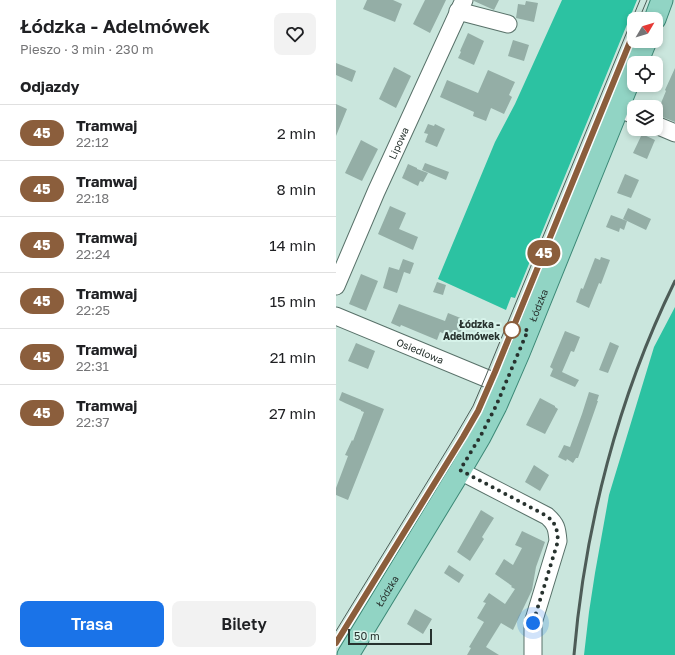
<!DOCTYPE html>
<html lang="pl">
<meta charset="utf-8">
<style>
:root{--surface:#fff;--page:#f2f2f2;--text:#202124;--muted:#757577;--line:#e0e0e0;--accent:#1a73e8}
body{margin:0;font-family:"Golos Text",sans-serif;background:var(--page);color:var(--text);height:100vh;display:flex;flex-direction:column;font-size:15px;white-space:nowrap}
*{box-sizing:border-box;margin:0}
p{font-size:13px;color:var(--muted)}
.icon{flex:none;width:22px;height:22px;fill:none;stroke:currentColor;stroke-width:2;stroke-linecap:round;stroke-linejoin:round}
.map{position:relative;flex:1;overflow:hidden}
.details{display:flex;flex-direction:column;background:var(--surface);width:336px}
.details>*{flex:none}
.badge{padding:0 8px;border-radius:13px;font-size:14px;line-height:26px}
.needle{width:26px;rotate:52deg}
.fabs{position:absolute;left:291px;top:12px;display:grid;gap:8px}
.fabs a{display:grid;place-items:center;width:36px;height:36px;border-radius:8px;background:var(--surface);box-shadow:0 2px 6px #0003;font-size:20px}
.scale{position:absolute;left:12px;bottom:10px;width:84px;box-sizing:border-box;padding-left:4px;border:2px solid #27322e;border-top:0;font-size:11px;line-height:14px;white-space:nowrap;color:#27322e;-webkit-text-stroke:3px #d7f3ea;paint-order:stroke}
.you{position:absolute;width:20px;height:20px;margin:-10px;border:3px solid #fff;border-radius:50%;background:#1a73e8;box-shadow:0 0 0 6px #1a73e833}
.map>.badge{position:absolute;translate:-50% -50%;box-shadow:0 0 0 2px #fff}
h2{padding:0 20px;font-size:15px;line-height:36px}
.round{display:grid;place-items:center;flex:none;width:42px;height:42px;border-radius:8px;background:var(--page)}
.summary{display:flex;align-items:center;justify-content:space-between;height:68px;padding:0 20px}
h1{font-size:19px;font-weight:600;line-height:30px}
.action{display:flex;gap:8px;margin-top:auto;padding:8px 20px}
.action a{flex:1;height:46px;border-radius:8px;background:var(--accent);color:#fff;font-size:16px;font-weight:600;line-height:46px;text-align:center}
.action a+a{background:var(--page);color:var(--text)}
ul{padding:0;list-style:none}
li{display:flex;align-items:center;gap:12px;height:56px;padding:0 20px;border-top:1px solid var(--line)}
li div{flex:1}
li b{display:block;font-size:15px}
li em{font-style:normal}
li .badge{min-width:44px;font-weight:700;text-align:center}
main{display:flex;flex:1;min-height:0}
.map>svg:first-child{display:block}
</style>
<main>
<section class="details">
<div class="summary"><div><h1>Łódzka - Adelmówek</h1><p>Pieszo · 3 min · 230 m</p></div><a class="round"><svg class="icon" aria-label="heart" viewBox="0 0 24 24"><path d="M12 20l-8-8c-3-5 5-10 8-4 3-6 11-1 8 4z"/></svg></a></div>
<h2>Odjazdy</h2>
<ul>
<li><span class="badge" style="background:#8b5e3c;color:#fff">45</span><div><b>Tramwaj</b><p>22:12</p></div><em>2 min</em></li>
<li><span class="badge" style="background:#8b5e3c;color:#fff">45</span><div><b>Tramwaj</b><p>22:18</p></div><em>8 min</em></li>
<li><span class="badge" style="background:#8b5e3c;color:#fff">45</span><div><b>Tramwaj</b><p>22:24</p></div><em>14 min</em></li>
<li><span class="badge" style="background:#8b5e3c;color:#fff">45</span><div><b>Tramwaj</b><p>22:25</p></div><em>15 min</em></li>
<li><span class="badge" style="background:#8b5e3c;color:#fff">45</span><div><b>Tramwaj</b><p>22:31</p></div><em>21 min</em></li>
<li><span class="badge" style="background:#8b5e3c;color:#fff">45</span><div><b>Tramwaj</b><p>22:37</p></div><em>27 min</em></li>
</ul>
<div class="action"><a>Trasa</a><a>Bilety</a></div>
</section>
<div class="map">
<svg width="339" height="655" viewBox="0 0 339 655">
<rect width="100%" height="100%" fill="#cae6dd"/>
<!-- green -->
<path fill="#85e6cb" d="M298 35V41H301L201 285 197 284Z"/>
<!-- forest -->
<path fill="#2cc2a2" d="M226 0H301L179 298 175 297 170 310 102 279 159 142 179 104Z
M339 307V655H248L253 612 259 573 273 495 318 347Z"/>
<!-- building -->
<path fill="#94aea6" d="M31 0H57L66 4 59 22 27 9Z
M89 0H110L94 33 77 24Z
M138 0H163L158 10 138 1Z
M190 1 202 3 198 22 180 18 182 4 189 5Z
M132 33 148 41 138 65 122 58 125 52 124 51Z
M177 40 193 45 188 61 172 56Z
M0 63 20 71 16 82 0 75Z
M58 67 75 76 60 108 43 99Z
M339 68V122L324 116 320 115 330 91 329 90Z
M152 70 179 82 173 95 176 97 168 114 155 108 150 121 137 116 138 112 104 97 111 80 142 93Z
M0 104 11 109 0 136Z
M92 124 98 126 99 124 109 129 101 147 89 142 92 134 88 133Z
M306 134 319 140 311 159 297 153Z
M25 140 42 149 26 181 9 173Z
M89 163 113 172 110 180 86 170Z
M72 164 81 168V169L92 173 87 182 84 181 82 186 66 178Z
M289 174 303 180 295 198 281 193Z
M54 206 70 213 63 229 82 237 77 250 42 234Z
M292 208 315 219 310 230 287 219Z
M275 215 291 221 288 230 284 228 283 232 270 227Z
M265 257 274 260 265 284 263 283 253 308 240 302 245 288 247 289 259 258 264 260Z
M67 259 78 263 74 274 68 272 61 293 47 288 53 267 63 270Z
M25 274 42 281 30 311 13 304Z
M101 282 110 285 107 295 97 292Z
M63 304 109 321 112 313 132 321 124 340 104 332 101 340 65 325 64 327 55 323Z
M229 331 244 337 238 352 235 351 226 372 243 380 239 387 214 376 217 369 214 367Z
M274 342 283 346 272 373 263 370Z
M20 343 39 351 32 369 12 361Z
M6 392 48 409 12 500 0 495V488L12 456 9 455 16 440 17 441 28 412 25 411V410L9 403 3 400Z
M253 392 263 395 261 401H262L242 458H240L237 463 231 459 230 461 222 457 228 445 234 447 246 414Z
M204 398 219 406V407L222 409 209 434 190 425Z
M198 465 213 475 204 491 189 482Z
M145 510 158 518 146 537 148 539 134 561 121 552Z
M186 531 209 542 200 567 196 590 177 630 165 623 150 647 163 655H131L135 648 133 647 148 622 141 618 150 603 147 602 153 593 169 604 179 589 175 587 176 586 159 574 168 559 177 565 186 548 179 545Z
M113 565 128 575 123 583 108 573Z
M79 609 96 619 87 634 71 624Z"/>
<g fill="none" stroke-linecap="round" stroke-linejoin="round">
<!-- minor casing -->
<g stroke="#587169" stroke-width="19">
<g id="minor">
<path d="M122 11 172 24"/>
<path d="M282 108 298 115"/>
<path d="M320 125 339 133"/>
<path id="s1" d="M0 286 40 192 128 0"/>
<path id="s2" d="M0 316 169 386"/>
<path d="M124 471 211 516C220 524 221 528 222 541L197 623V655"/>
</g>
</g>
<!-- major casing -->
<g stroke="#3c8876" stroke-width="23">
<g id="major">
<path d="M319 19 326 0"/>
<path d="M301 63 310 41"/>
<path id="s3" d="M12 655 124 471 144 437 160 406 183 353 298 69"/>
</g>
</g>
<!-- minor -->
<use href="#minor" stroke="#fff" stroke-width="17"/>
<!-- major -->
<use href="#major" stroke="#91d4c4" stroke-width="21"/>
<!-- tram -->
<path stroke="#4d5c57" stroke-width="1" d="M303 19 311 0
M0 631 120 435 137 406 149 378 304 0
M0 643 127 437 142 411 155 380 298 32"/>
<!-- rail -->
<path stroke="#4d5c57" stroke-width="3" d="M238 655C249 526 282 397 339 281"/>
</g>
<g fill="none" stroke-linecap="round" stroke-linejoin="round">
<!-- line casing -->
<g stroke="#fff" stroke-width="9">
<path id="line" d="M0 643 127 437 142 411 159 372 298 32"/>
</g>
<!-- line -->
<use href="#line" stroke="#8b5e3c" stroke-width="6"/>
<!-- walk -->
<path stroke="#27322e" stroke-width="4" stroke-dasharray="0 7.2" d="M176 330H192L160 406 144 437 124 470 211 516C220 524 221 528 222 541L197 623"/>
</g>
<!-- markers -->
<circle fill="#fff" stroke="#8b5e3c" stroke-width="2" cx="176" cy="330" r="8"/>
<g text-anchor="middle" stroke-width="4" stroke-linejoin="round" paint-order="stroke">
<!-- street labels -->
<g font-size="10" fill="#27322e" stroke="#d7f3ea">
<text dy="4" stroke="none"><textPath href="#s1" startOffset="156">Lipowa</textPath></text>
<text dy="4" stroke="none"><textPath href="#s3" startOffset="399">Łódzka</textPath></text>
<text dy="4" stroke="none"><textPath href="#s2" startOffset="91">Osiedlowa</textPath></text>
<text dy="4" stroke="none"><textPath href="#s3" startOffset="75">Łódzka</textPath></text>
</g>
<!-- stop labels -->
<g font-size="10" font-weight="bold" fill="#27322e" stroke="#d7f3ea" text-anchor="end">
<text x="164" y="328">Łódzka -<tspan x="164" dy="12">Adelmówek</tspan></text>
</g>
</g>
</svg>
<div class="fabs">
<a><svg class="needle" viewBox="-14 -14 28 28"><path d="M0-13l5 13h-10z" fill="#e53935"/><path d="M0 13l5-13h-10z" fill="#757577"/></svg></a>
<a><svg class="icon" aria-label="locate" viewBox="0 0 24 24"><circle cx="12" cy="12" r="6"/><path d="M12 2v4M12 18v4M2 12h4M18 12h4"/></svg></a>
<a><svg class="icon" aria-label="layers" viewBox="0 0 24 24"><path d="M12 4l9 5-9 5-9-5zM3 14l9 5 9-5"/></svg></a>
</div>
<div class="scale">50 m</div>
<div class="you" style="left:197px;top:623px"></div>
<b class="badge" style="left:208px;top:253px;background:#8b5e3c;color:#fff">45</b>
</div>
</main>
